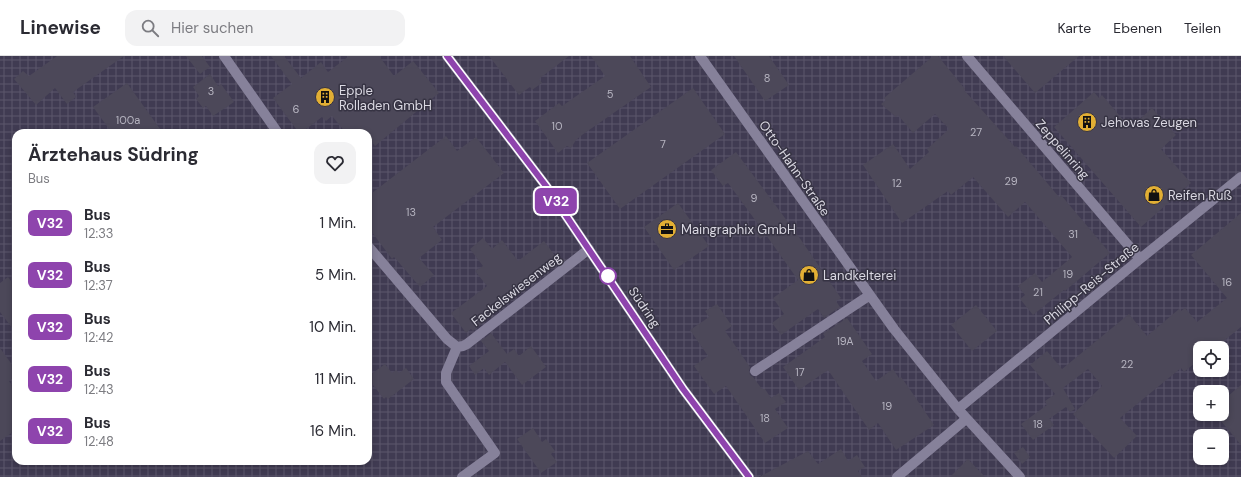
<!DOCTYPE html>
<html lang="de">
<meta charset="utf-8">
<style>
:root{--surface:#fff;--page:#f2f2f3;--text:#2b2b33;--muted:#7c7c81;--line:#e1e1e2}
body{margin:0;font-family:"DM Sans",sans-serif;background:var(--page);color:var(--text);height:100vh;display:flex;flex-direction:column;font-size:15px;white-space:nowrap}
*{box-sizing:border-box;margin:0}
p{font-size:13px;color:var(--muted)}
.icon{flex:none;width:22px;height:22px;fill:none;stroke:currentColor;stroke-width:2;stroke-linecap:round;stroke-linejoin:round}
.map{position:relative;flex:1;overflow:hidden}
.drawer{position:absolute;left:12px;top:73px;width:360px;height:336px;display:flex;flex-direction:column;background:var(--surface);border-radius:12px;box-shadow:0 2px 6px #0003}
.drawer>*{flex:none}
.badge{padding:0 8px;border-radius:6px;font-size:14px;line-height:26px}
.fabs{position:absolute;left:1193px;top:285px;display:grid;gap:8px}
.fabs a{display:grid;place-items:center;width:36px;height:36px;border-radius:8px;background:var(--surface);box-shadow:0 2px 6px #0003;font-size:20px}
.map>.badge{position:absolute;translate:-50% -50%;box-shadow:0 0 0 2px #fff}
.round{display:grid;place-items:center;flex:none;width:42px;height:42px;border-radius:12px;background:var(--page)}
.head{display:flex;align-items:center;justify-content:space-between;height:68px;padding:0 16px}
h1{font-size:19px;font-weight:700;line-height:30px}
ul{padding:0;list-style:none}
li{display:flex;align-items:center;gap:12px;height:52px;padding:0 16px}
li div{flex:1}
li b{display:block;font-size:15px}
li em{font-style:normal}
li .badge{min-width:44px;font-weight:700;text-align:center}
header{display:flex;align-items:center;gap:24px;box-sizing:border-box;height:56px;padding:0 20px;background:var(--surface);border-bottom:1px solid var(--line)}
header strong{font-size:19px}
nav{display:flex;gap:22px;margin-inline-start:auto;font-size:14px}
.search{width:280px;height:36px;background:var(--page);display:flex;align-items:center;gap:10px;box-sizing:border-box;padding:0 14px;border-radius:12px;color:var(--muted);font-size:15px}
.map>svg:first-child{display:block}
</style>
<header>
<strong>Linewise</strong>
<div class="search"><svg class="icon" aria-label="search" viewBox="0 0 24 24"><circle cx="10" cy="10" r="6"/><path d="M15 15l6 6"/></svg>Hier suchen</div>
<nav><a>Karte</a><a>Ebenen</a><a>Teilen</a></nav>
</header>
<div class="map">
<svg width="1241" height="421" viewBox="0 0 1241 421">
<defs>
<pattern id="industrial-grid" width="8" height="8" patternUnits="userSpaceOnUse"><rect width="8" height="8" fill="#403b52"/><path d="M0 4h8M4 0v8" fill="none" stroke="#5b576b"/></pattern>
</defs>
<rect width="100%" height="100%" fill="#363343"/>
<!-- industrial -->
<path fill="url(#industrial-grid)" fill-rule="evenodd" d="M0 0H1241V421H764L762 419 759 421H0ZM16 77H368V405H16ZM1200 292H1222V314H1200ZM1200 336H1222V358H1200ZM1200 380H1222V402H1200Z"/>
<!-- building -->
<path fill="#4c4859" d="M57 0H124L73 36 76 41 67 48 55 32 36 49 14 23 23 15 29 20Z
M186 0H202L210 11 200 18Z
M271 0H284L301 22 321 6 328 16 349 0H379L394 20 413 5 439 37 375 90 368 82V77H346L332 60 326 65 322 61 301 77H299L273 42 292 28Z
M489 0H569L539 23 542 27 532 34 530 31 519 39Z
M591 0H630L651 31 582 79 576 84 571 92 567 90 558 97 535 65 559 47 562 50 605 20Z
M734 0H769L789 29 765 45Z
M933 0H938L965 33 964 34 1015 91 1016 90 1059 141 1061 139 1110 197 1065 235 1064 234 1033 259 1020 243 1025 239 1018 230 1035 217 1042 226 1072 201 1025 146 1008 161 973 121 951 139 948 135 902 167 863 109 893 88 910 113 929 96 927 93 949 73 935 58 913 77 898 59 896 61 881 48 886 44 884 42Z
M1003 0H1079L1035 37Z
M210 18 218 30 221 28 234 46 213 60 206 50 203 52 196 43 199 40 193 31Z
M127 27 163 77H112L93 51Z
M693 32 725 78 620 153 587 107Z
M1094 36 1099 42 1102 39 1130 72 1152 52 1176 79 1161 93 1191 127 1141 171 1054 71Z
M446 80 457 95 476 81 504 117 433 171 442 184 419 202 434 219 420 231 394 201 392 203 368 171V140Z
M736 96 799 181 841 242 836 245 840 251 824 262 818 253 781 279 772 267 784 258 773 242 798 224 766 179 760 183 752 172 758 168 728 127 723 130 711 114Z
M678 147 709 190 674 214 644 171Z
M1241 157V271L1215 292H1200V303L1184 316 1181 312 1120 362 1137 380 1114 402 1073 358 1102 330 1088 313 1063 332 1075 353 1070 356 1066 351 1049 363 1054 369 1033 384 1021 368 1047 349 1045 345 1055 338 1030 309 1047 295 1062 313 1129 258 1147 280 1179 253 1181 255 1185 252 1197 266 1227 242 1191 199Z
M483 182 492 193 502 184 518 205 544 185 559 205 481 265 483 267 473 275 471 273 466 277 451 257 487 230 475 215 483 210 470 193Z
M8 221 16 231V277L0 256V227Z
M717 248 732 270 725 275 750 311 749 315 750 319 753 321 762 333H765L771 342 779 337 786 346 775 353 788 372 765 387 726 330 714 338 694 310 708 300 690 274 709 261 705 255Z
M976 249 997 275 972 295 951 269Z
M847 262 872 298 862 305 876 325 893 313 899 322 901 321 909 332 934 369 896 394 878 367 869 374 828 314 799 334 783 311 825 281 823 278Z
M491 277 507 298 514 293 519 300 531 290 546 311 522 329 505 306 489 319 484 312 475 319 469 310 489 295 481 285Z
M0 292 16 314V320L9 325 16 335V374L0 385Z
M385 308 392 317 396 314 399 317 406 312 414 323 388 343 386 341 384 343 369 324 372 321 370 319Z
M1241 329V389L1215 358H1222V345Z
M533 372 542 386 546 383 555 395 551 398 557 406 541 417 517 383Z
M1023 391 1030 401 1022 408 1014 397Z
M841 393 848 405 857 399 865 411 858 415 862 421H759L808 395 818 408Z
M968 403 985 421H950Z"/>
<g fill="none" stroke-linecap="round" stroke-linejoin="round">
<!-- minor -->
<path stroke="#86819a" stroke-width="10" d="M224 0 278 77
M447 0 546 130 683 333 749 421
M700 0 894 273 958 353 1020 421
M967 0 1140 203
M368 190 447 283 457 291 463 290 467 288 589 193
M457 291 446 317V326L495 397 462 421
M755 315 870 239
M958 353 1140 203 1241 121
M897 421 966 363"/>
</g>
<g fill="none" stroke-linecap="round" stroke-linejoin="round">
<!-- line casing -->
<g stroke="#fff" stroke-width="9">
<path id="line" d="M447 0 546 130 683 333 749 421"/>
</g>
<!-- line -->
<use href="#line" stroke="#8e44ad" stroke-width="6"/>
</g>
<!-- icons -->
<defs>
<g id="building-disc" transform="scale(1)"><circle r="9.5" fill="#e2af34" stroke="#363343"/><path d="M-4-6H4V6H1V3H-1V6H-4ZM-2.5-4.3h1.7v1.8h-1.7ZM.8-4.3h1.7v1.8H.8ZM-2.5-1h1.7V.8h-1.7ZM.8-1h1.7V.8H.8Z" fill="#111"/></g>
<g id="shop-disc" transform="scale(1)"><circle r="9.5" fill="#e2af34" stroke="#363343"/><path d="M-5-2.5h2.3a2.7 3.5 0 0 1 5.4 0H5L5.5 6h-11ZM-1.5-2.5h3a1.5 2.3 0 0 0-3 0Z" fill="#111"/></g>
<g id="office-disc" transform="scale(1)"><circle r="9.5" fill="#e2af34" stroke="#363343"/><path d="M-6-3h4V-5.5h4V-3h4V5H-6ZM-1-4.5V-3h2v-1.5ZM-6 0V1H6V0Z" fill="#111"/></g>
</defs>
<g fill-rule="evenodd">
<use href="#building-disc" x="325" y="41"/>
<use href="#building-disc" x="1087" y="66"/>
<use href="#shop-disc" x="1154" y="139"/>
<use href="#office-disc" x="667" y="173"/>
<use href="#shop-disc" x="809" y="219"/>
</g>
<!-- markers -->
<circle fill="#fff" stroke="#8e44ad" stroke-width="2" cx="608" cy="220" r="8"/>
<g text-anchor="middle" stroke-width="3" stroke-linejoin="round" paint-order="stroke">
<!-- number labels -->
<g font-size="11" fill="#b6b4c0">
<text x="767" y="26">8</text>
<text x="211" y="39">3</text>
<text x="610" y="42">5</text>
<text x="296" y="57">6</text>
<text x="128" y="68">100a</text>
<text x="557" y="74">10</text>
<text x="976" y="80">27</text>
<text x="663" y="92">7</text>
<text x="1011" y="129">29</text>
<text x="897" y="131">12</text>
<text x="754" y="146">9</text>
<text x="411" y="160">13</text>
<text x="1073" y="182">31</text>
<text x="1068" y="222">19</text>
<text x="1227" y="230">16</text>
<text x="1038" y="240">21</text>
<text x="845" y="289">19A</text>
<text x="1127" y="312">22</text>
<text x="800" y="320">17</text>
<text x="887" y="354">19</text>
<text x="765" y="366">18</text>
<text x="1038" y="372">18</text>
</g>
<!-- poi labels -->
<g font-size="13" fill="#dad8e2" stroke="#363343" text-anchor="start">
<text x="339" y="39">Epple<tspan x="339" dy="15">Rolladen GmbH</tspan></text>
<text x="1101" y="71">Jehovas Zeugen</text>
<text x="1168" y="144">Reifen Ruß</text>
<text x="681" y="178">Maingraphix GmbH</text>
<text x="823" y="224">Landkelterei</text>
</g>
<!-- street labels -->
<g font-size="13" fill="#dad8e2" stroke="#363343">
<text transform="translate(1063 93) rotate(49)" y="5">Zeppelinring</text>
<text transform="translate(795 112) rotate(55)" y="5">Otto-Hahn-Straße</text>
<text transform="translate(1091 227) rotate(-40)" y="5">Philipp-Reis-Straße</text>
<text transform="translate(516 233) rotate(-38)" y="5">Fackelswiesenweg</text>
<text transform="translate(645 251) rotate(56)" y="5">Südring</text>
</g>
</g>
</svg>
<div class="fabs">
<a><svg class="icon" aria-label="locate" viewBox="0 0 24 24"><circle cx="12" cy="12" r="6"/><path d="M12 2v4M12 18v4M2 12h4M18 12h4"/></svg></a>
<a>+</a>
<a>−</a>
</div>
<b class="badge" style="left:556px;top:145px;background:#8e44ad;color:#fff">V32</b>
<section class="drawer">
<div class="head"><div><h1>Ärztehaus Südring</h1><p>Bus</p></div><a class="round"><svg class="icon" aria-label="heart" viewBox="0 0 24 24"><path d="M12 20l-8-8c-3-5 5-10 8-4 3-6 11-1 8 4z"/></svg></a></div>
<ul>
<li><span class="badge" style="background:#8e44ad;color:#fff">V32</span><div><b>Bus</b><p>12:33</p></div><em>1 Min.</em></li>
<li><span class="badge" style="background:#8e44ad;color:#fff">V32</span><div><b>Bus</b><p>12:37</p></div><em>5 Min.</em></li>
<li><span class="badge" style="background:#8e44ad;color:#fff">V32</span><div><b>Bus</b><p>12:42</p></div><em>10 Min.</em></li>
<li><span class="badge" style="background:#8e44ad;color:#fff">V32</span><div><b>Bus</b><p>12:43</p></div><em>11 Min.</em></li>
<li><span class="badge" style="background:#8e44ad;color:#fff">V32</span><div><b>Bus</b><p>12:48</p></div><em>16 Min.</em></li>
</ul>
</section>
</div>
